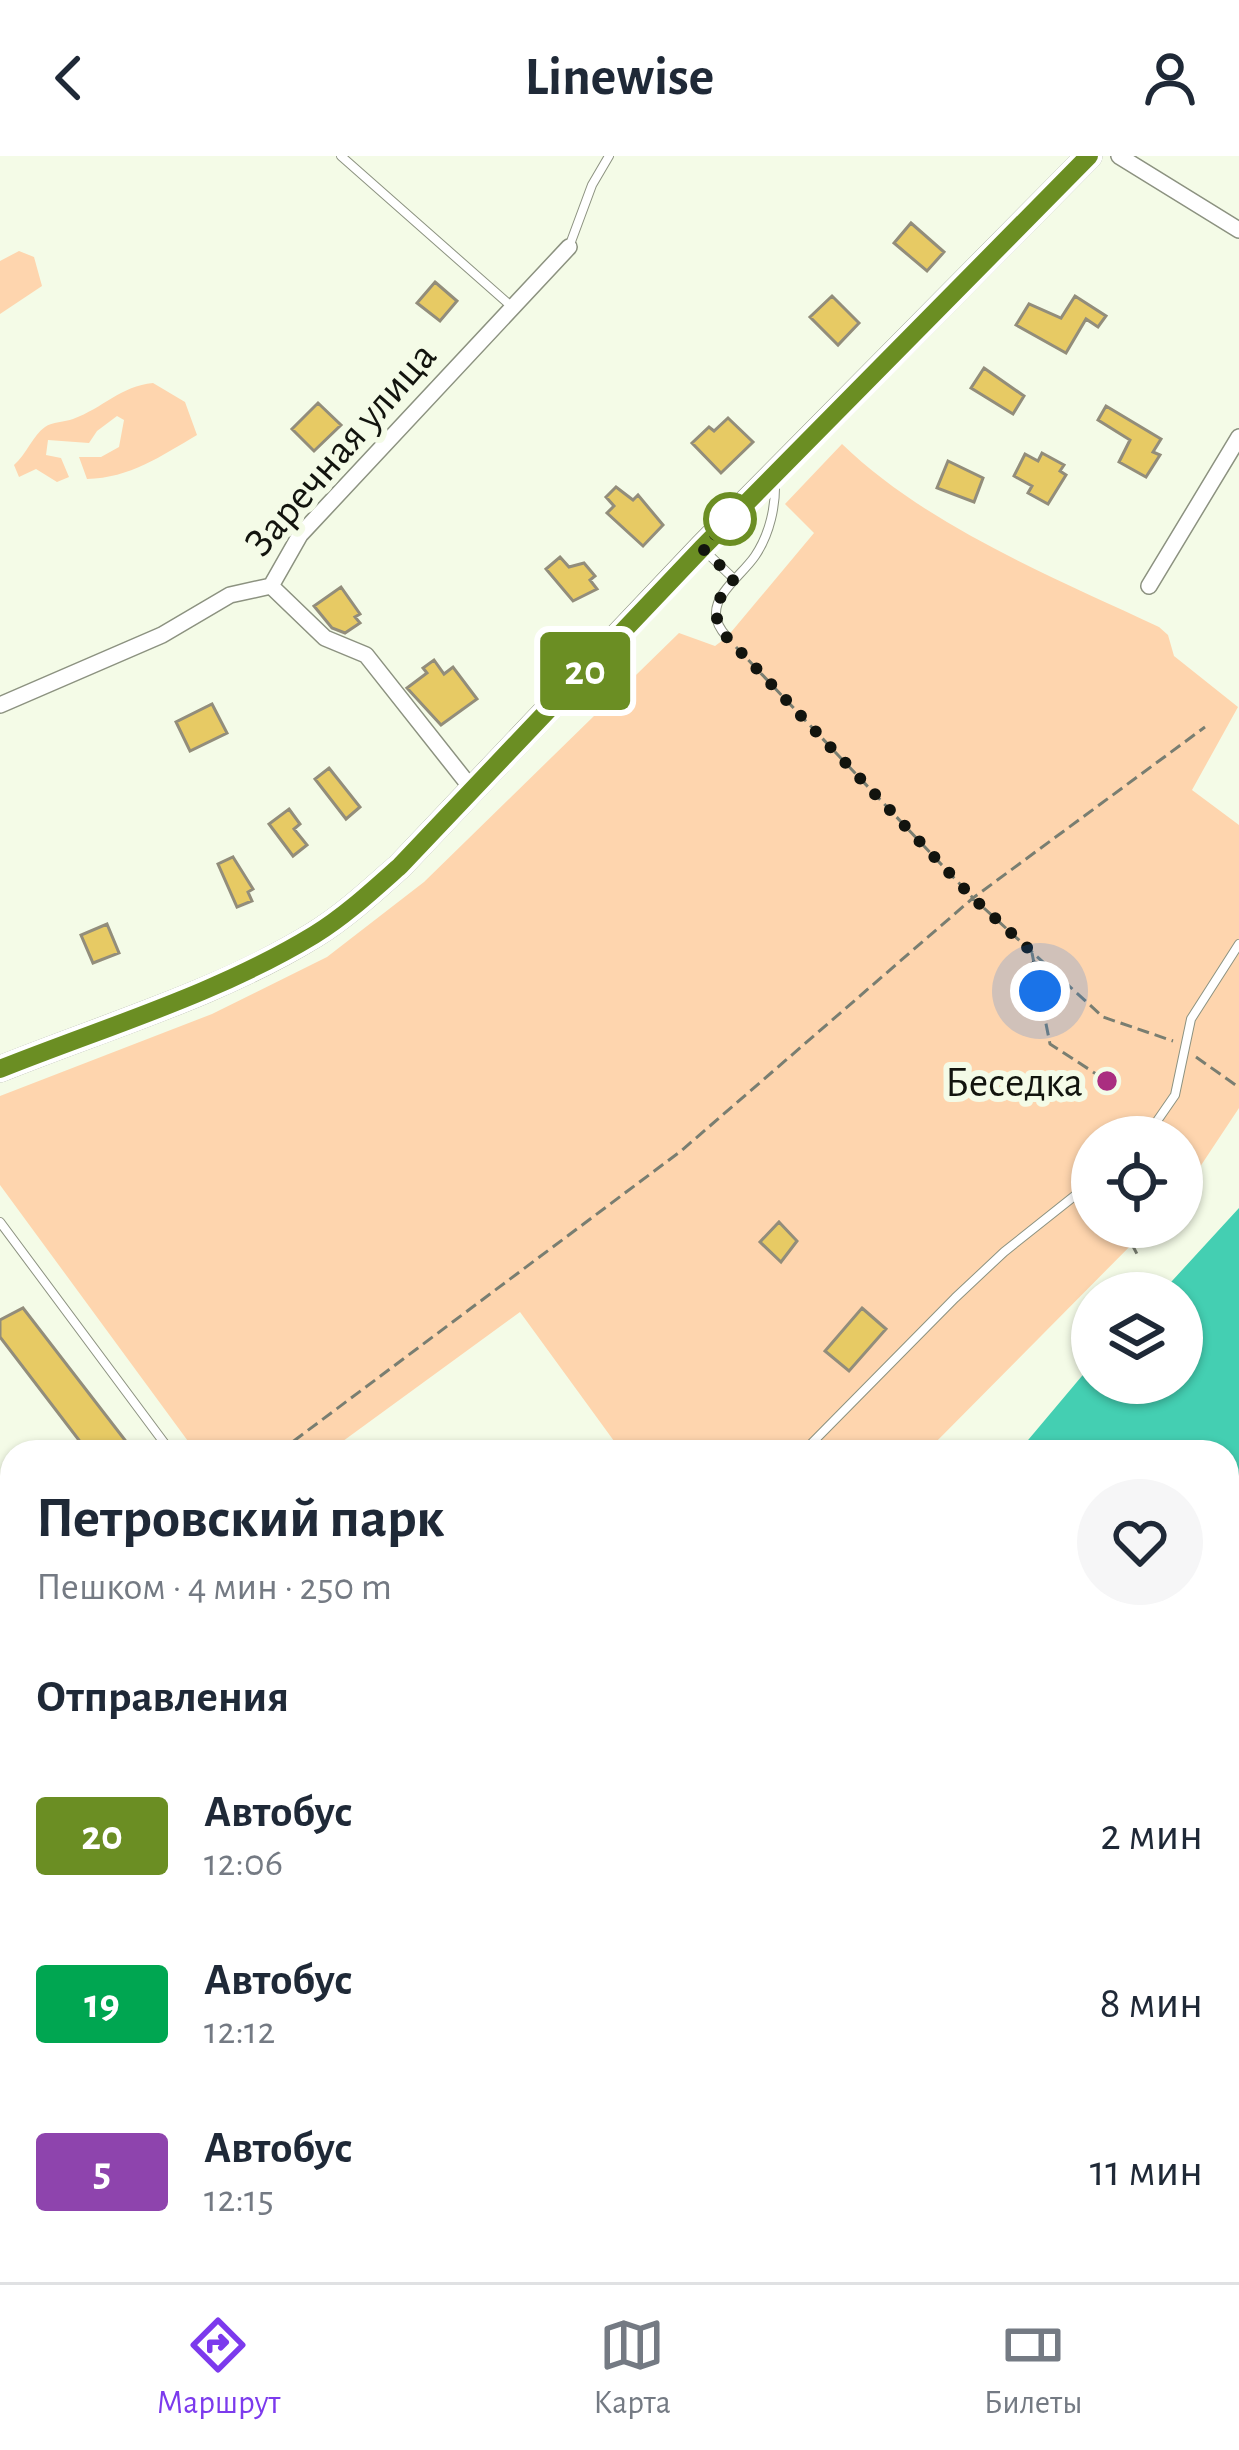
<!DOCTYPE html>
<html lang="ru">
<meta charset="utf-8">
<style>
:root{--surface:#fff;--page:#f6f6f7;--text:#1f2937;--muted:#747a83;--line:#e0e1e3;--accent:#7c3aed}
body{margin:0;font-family:"Alegreya Sans",sans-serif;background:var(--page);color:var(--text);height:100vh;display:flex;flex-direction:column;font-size:45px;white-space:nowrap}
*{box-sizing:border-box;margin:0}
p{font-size:39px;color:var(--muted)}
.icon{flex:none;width:66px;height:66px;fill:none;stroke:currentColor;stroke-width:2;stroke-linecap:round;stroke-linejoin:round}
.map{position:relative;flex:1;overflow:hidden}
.details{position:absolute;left:0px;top:1284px;width:1239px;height:843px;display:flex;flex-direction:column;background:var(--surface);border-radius:36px 36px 0 0;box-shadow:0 3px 9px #0004}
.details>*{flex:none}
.badge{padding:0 24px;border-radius:9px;font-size:42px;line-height:78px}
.tools{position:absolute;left:1071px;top:960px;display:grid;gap:24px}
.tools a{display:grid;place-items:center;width:132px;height:132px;border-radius:50%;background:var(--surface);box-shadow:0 3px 9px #0004;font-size:60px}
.you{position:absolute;width:60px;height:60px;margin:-30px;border:9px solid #fff;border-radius:50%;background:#1a73e8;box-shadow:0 0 0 18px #1a73e833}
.map>.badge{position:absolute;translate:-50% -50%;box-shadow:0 0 0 6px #fff}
h2{padding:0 36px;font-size:45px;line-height:108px}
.round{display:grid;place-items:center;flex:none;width:126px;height:126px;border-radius:63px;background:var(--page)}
.summary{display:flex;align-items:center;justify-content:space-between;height:204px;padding:0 36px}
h1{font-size:57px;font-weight:700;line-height:90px}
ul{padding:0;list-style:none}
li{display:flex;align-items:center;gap:36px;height:168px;padding:0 36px}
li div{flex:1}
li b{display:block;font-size:45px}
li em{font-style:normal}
li .badge{min-width:132px;font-weight:700;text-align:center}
header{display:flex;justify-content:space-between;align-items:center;height:156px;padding:0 36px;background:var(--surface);font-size:54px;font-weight:700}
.tabs{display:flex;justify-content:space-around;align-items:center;height:168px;border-top:3px solid var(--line);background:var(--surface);font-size:33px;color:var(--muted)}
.tabs a{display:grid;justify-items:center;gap:6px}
.tabs .selected{color:var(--accent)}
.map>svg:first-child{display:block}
</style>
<header><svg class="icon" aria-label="back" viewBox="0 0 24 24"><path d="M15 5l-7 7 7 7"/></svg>Linewise<svg class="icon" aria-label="person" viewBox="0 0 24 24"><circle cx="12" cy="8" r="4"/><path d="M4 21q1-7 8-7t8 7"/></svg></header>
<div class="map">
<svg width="1239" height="2126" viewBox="0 0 1239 2126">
<rect width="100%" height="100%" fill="#f4fbe7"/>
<!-- green -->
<path fill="#fed5ae" d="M19 95 34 101 42 130 0 158V105Z
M153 227 185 246 197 279C161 300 130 322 87 323L79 301H101L119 291 124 264 117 260 97 275 89 287 48 284 46 299 61 302 69 321 57 326 36 313 19 321 14 309C26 299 33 279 45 271 52 266 65 266 73 263 103 252 121 230 153 227Z
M842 288C928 371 1053 421 1159 471L1168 479 1174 500 1238 551 1192 634 1239 669V952L1182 1038V981H1092V1071H1149L926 1296H622L520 1156 328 1296H196L0 1029V940L212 858 327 801 424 726 679 477 715 490 727 481 814 377 785 348Z"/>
<!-- water -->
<path fill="#44cfb2" d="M1239 1052V2126H0V2101L12 2096V2115H1227V1296H1018L1092 1208V1227H1182V1137H1161Z"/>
<!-- building -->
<path fill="#e7ca64" stroke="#928d7b" stroke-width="3" d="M911 67 944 96 927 115 894 87Z
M435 126 457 145 440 165 417 147Z
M832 140 859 167 838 189 810 161Z
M1075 140 1106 160 1098 171 1086 163 1066 197 1016 169 1029 148 1061 162Z
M984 212 1024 240 1013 258 971 232Z
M318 247 341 269 314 295 292 273Z
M1106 250 1161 283 1153 296 1160 299 1146 321 1119 306 1130 284 1098 264Z
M728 262 753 286 721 317 692 287 709 271 714 275Z
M1042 297 1064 309 1060 315 1066 319 1048 348 1028 337 1032 330 1014 320 1025 298 1038 305Z
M948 305 983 322 974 346 937 332Z
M616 331 633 344 638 339 663 369 643 390 607 357 614 350 606 341Z
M560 401 569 411 584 407 595 420 590 424 597 433 573 445 546 413Z
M341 431 360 458 355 461 360 467 345 477 332 472 314 450Z
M434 504 444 518 453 511 477 543 441 569 407 532 427 517 423 512Z
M212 548 227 577 190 595 176 566Z
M329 612 360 651 346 663 315 623Z
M289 653 300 668 294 673 307 689 293 700 269 668Z
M233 701 253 733 248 736 252 745 237 751 218 708Z
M107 768 119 797 93 807 81 779Z
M779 1066 797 1085 781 1106 760 1086Z
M23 1152 128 1288 117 1296H88L0 1181V1164Z
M862 1152 886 1173 849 1215 825 1195Z"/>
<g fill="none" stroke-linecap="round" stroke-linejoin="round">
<!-- lane casing -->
<g stroke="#8c9280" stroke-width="10">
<path id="lane" d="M341 0 511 150
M569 91 592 29 609 0
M705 395 734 423
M727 481C696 448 738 425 755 400 770 378 776 349 775 324
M1146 981 1175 939 1191 863 1239 788
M0 1066 171 1296
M803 1296 955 1142 1004 1096 1092 1026
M0 1508 12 1499"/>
</g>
<!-- street casing -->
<g stroke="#8c9280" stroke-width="18">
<path id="street" d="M1119 0 1239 74
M271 430 325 482 366 499 472 633
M1149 430 1239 281
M0 549 162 479 230 439 271 430 300 379 569 91
M0 1967 12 1962"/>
</g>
<!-- primary casing -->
<g stroke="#8c9280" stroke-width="27">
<path id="primary" d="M0 913C104 871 218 838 314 779 345 760 373 734 400 710L702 391 1089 0"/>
</g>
<!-- path -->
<path stroke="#797e71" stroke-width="3" stroke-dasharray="12 6" stroke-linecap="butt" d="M736 491 973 742 1103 861 1173 885
M1032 797 1050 888 1107 925
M1196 901 1237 930
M1123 1071 1137 1098
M1134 1071 1138 1075
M1147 1071 1150 1073
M279 1296 681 995 973 742 1205 571"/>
<!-- lane -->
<use href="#lane" stroke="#fff" stroke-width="8"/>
<!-- street -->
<use href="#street" stroke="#fff" stroke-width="15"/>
<!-- primary -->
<use href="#primary" stroke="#fff" stroke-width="24"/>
</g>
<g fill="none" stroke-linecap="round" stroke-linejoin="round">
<!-- line casing -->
<g stroke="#fff" stroke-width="27">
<path id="line" d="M0 913C105 871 217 838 314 779 345 760 373 734 400 710L702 392 1089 0"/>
</g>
<!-- line -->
<use href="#line" stroke="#6b8e23" stroke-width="18"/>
<!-- walk -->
<path stroke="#12140e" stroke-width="12" stroke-dasharray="0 21.6" d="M730 363 702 392 734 423C719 440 712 452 720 474L973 742 1032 796 1040 835"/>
</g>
<!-- markers -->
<circle fill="#fff" stroke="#6b8e23" stroke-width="6" cx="730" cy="363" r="24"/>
<circle fill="#aa2e80" stroke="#f4fbe7" stroke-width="4.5" cx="1107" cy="925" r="12"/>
<g text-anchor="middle" stroke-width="12" stroke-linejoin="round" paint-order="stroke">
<!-- street labels -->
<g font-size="42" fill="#12140e" stroke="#f4fbe7">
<text transform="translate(339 292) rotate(-49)" y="15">Заречная улица</text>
</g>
<!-- poi labels -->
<g font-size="42" fill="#12140e" stroke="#f4fbe7" text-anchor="end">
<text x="1083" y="940">Беседка</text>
</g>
</g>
</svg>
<div class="tools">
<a><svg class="icon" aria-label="locate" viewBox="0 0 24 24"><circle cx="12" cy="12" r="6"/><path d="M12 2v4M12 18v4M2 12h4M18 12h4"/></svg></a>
<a><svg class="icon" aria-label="layers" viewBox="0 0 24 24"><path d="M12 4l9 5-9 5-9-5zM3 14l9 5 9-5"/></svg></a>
</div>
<div class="you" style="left:1040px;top:835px"></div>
<b class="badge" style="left:585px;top:515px;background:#6b8e23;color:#fff">20</b>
<section class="details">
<div class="summary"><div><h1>Петровский парк</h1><p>Пешком · 4 мин · 250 m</p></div><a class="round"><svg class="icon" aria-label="heart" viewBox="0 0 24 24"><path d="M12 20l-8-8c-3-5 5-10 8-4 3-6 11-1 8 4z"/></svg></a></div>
<h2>Отправления</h2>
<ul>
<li><span class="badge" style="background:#6b8e23;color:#fff">20</span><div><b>Автобус</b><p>12:06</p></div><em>2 мин</em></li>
<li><span class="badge" style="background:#00a651;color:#fff">19</span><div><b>Автобус</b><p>12:12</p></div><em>8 мин</em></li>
<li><span class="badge" style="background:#8e44ad;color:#fff">5</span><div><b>Автобус</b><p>12:15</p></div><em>11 мин</em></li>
</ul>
</section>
</div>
<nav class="tabs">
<a class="selected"><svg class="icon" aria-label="directions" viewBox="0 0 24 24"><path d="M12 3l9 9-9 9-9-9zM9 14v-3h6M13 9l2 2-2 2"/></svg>Маршрут</a>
<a><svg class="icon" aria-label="map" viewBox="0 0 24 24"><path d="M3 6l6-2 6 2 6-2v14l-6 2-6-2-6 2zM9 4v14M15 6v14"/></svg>Карта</a>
<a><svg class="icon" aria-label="tickets" viewBox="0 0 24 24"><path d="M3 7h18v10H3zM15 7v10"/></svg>Билеты</a>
</nav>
